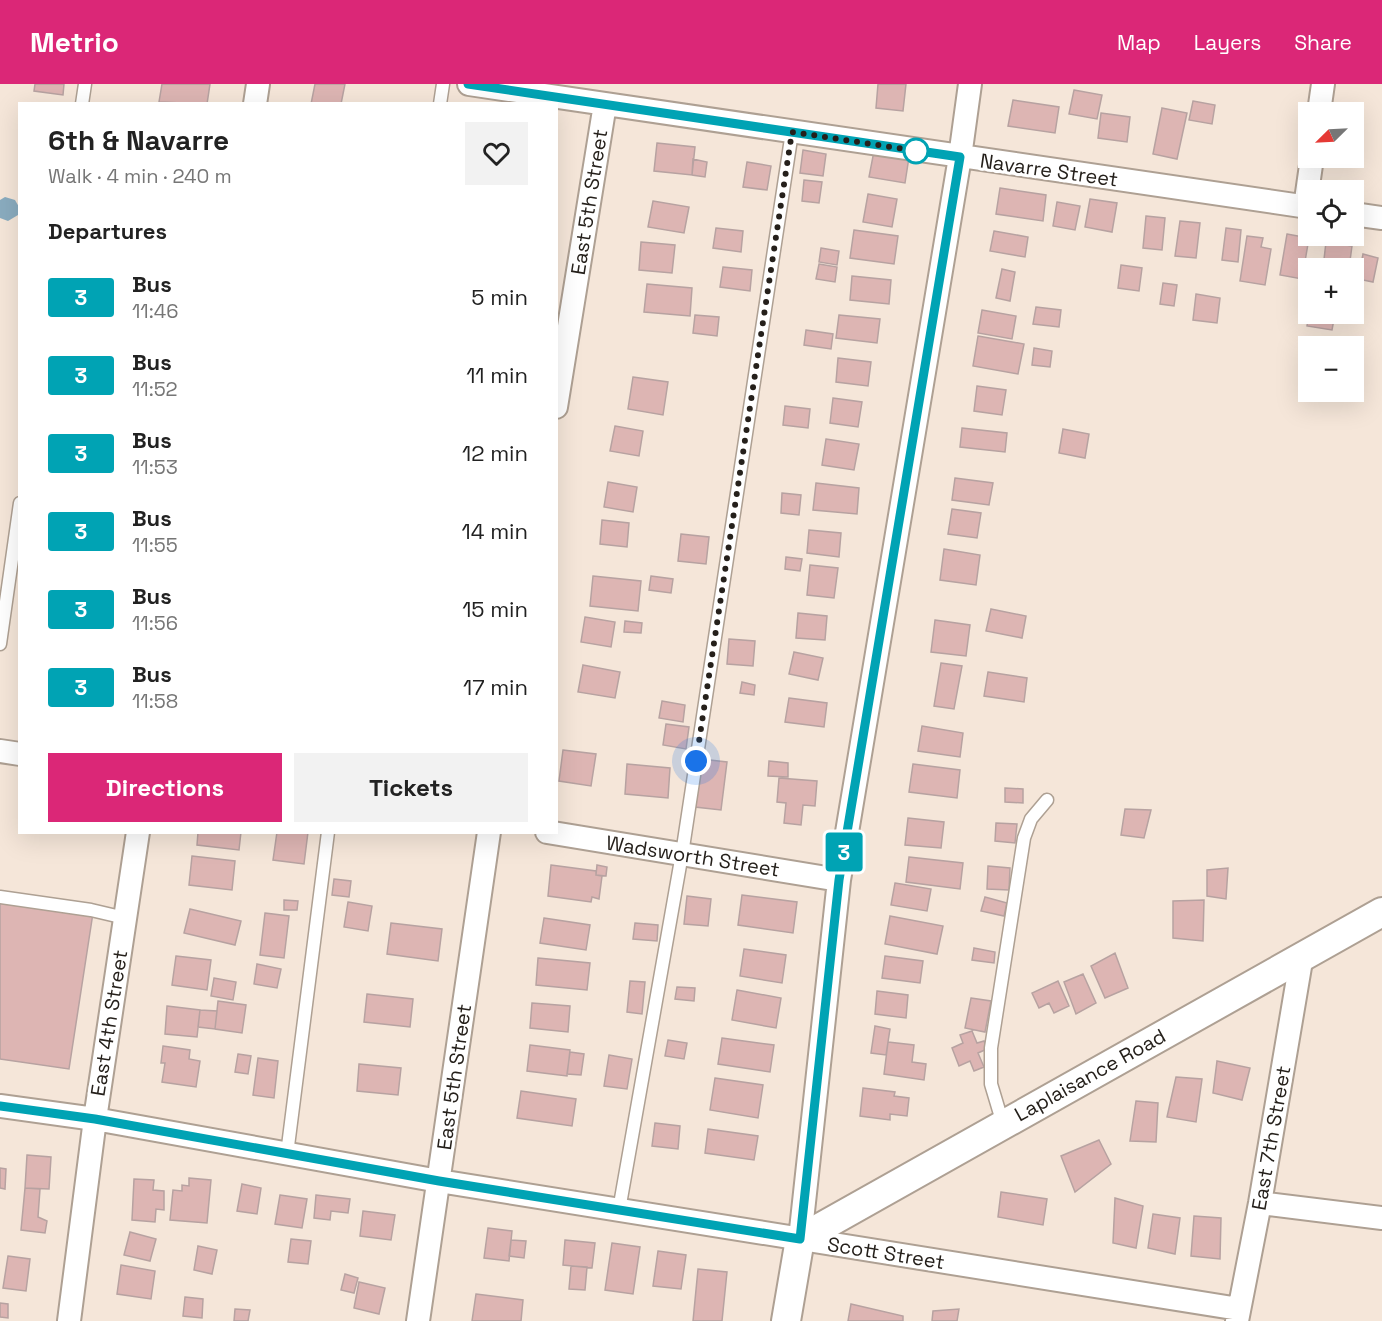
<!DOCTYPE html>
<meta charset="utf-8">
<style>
:root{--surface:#fff;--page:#f2f2f2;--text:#222;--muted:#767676;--accent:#db2777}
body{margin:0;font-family:"Space Grotesk",sans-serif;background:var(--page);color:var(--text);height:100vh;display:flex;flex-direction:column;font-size:22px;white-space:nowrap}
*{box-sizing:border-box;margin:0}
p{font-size:20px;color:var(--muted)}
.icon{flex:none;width:33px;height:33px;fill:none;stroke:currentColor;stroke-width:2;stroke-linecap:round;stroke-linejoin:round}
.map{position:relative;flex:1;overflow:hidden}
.sheet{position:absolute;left:18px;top:18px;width:540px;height:732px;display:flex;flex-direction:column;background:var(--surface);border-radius:0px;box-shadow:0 6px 24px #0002}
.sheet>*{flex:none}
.badge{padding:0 12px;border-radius:4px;font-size:21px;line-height:39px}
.needle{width:39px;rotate:246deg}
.buttons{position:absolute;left:1298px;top:18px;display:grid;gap:12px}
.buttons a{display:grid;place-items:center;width:66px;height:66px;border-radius:0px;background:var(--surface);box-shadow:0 6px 24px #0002;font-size:30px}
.you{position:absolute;width:30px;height:30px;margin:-15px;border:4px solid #fff;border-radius:50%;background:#1a73e8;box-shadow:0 0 0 9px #1a73e833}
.map>.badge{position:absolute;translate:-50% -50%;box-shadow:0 0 0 3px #fff}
h2{padding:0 30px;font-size:22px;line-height:54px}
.round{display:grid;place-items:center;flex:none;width:63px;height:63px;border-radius:0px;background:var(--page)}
.head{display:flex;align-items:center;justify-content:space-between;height:102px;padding:0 30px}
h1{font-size:28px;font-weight:600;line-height:45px}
.button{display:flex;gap:12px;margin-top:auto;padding:12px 30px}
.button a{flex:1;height:69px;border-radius:0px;background:var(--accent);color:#fff;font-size:24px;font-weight:600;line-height:69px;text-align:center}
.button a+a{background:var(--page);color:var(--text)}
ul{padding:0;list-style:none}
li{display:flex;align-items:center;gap:18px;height:78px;padding:0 30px}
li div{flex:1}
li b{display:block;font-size:22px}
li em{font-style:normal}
li .badge{min-width:66px;font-weight:700;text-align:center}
header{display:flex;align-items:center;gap:36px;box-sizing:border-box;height:84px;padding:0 30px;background:var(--accent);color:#fff}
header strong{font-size:28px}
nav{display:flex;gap:33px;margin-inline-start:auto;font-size:21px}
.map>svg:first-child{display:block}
</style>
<header>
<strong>Metrio</strong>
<nav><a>Map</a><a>Layers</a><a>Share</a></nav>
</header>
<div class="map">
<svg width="1382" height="1237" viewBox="0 0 1382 1237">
<rect width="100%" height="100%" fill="#f5e6d9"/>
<!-- water -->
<path fill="#8aacbf" d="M5 113 15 116 19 123 18 131 8 137 0 134V116Z"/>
<!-- building -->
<path fill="#ddb5b3" stroke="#b7a2a1" stroke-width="1.5" d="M35 0H64L63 11 34 7Z
M162 0H210L207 20 159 18Z
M315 0H345L341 20H311Z
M878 0H906L903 27 876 24Z
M1074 6 1102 11 1097 35 1069 30Z
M1013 16 1059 23 1055 49 1008 42Z
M1193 17 1215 21 1212 40 1189 36Z
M1162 24 1187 29 1177 75 1153 70Z
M1101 29 1130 33 1127 58 1098 54Z
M657 59 695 63 692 91 654 87Z
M803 66 826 70 823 92 800 89Z
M874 67 909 73 905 99 869 93Z
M693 75 707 78 705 93 692 91Z
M747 78 771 82 767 106 743 103Z
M804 96 822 98 819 119 802 117Z
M1000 104 1046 111 1043 137 996 130Z
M868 110 897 115 892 143 863 138Z
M1090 115 1117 119 1112 148 1085 143Z
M653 117 689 123 684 149 648 143Z
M1057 118 1080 122 1075 146 1053 142Z
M1146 132 1165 134 1162 166 1143 164Z
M1180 137 1200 139 1196 174 1175 172Z
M716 144 743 147 741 168 713 164Z
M1226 144 1241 146 1238 178 1222 176Z
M854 146 898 152 894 180 850 174Z
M994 147 1028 153 1025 173 990 167Z
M1287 150 1309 154 1302 195 1280 191Z
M1247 152 1263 154 1261 163 1271 165 1265 201 1240 197Z
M641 158 675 161 672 189 639 186Z
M1326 158 1352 162 1349 184H1323Z
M821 164 839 167 837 181 819 178Z
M1363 170 1378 174 1373 198 1358 195Z
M819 180 837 183 835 198 816 195Z
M1121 181 1142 184 1139 207 1118 204Z
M723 183 752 186 750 207 720 203Z
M1002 185 1015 188 1010 217 996 214Z
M852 192 891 196 889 220 850 216Z
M1163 199 1177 201 1174 222 1160 220Z
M647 200 692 204 690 232 644 228Z
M1196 210 1220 214 1217 239 1193 236Z
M1036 223 1061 226 1059 243 1033 240Z
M982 226 1016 232 1012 255 978 249Z
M1309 230H1335L1332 246 1307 242Z
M695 231 719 233 717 252 693 249Z
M839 231 880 235 877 259 836 254Z
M806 246 833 250 831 265 804 261Z
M978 252 1024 260 1018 290 973 282Z
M1034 264 1052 267 1050 283 1032 281Z
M838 274 871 278 868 302 836 298Z
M633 293 668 298 663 331 628 325Z
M977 302 1006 306 1002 331 974 327Z
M833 314 862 318 858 343 830 339Z
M785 322 810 325 808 344 783 341Z
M615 342 643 347 639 372 610 367Z
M962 344 1007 349 1005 368 960 363Z
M1063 345 1089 350 1085 374 1059 369Z
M826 355 859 360 854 386 822 381Z
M955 394 993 399 989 421 952 416Z
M608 398 637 403 633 428 604 423Z
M816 399 859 404 857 430 813 426Z
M782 409 801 411 799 431 781 429Z
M952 425 981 429 977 454 948 450Z
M602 436 629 439 627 463 600 460Z
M809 446 841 449 839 473 807 469Z
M681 450 709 453 706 480 678 477Z
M944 465 980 471 976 501 940 496Z
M786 473 802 475 800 487 785 485Z
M810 481 838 484 834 514 807 511Z
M593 492 641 497 638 527 590 522Z
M651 492 673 495 671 509 649 506Z
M991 525 1026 532 1022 554 986 547Z
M798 529 827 532 825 556 796 554Z
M585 533 615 538 611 563 581 558Z
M935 536 970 541 966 572 931 568Z
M625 537 642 539 641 549 624 548Z
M729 555 755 557 753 582 727 580Z
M794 568 823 574 818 596 789 590Z
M941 579 962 582 954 625 934 622Z
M583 581 620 588 615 614 578 608Z
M988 588 1027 594 1024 618 984 612Z
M742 598 755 601 754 611 740 609Z
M789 614 827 619 824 643 785 638Z
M662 617 685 621 683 638 659 634Z
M666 640 689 643 686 665 663 661Z
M922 642 963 649 960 673 918 667Z
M563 666 596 670 591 702 559 697Z
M701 675 727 678 721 726 695 723Z
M769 677 788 679V693L768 692Z
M627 680 670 684 668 714 625 710Z
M913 680 960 686 957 714 909 708Z
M779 694 817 697 815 722 803 721 801 741 784 739 786 719 777 718Z
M1005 704 1023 705V719L1005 718Z
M1125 725 1151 726 1144 754 1121 751Z
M908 734 944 738 941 764 905 761Z
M996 739 1017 740 1015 759 995 757Z
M198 748H241L239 766 197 761Z
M277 748H308L304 780 273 776Z
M192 772 235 777 232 806 189 801Z
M909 773 963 779 960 805 906 798Z
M551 781 596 787V791L602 792 599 815 592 813 591 818 548 812Z
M597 781 607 783 606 792 596 791Z
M988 782 1010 784 1009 806 987 805Z
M1228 784 1226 815 1207 812V786Z
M334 795 351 797 349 813 332 811Z
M895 799 931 805 927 827 891 821Z
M742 811 797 818 793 849 738 841Z
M687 812 711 815 708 842 684 840Z
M985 813 1007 819 1004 832 981 827Z
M0 815 93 829 69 985 0 975Z
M284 816 298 817 297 826H284Z
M1204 816 1203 857 1173 854V817Z
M348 818 372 822 368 847 344 843Z
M190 825 241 837 235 861 184 849Z
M265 829 289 832 284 874 260 871Z
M890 832 943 842 937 870 885 860Z
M544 834 590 841 586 866 540 859Z
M391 839 442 845 438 877 387 870Z
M635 839 658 841 657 857 633 855Z
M974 864 995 868 994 879 972 876Z
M744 865 786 871 782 899 740 892Z
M1115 869 1128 904 1105 914 1091 882Z
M176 872 211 876 207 906 172 901Z
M885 872 923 877 920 899 882 894Z
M538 874 590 879 587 906 536 901Z
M257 880 281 885 277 904 254 900Z
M1083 890 1096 919 1076 930 1064 898Z
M214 894 236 898 233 916 211 912Z
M630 897 645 898 642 930 627 928Z
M1058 897 1069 922 1054 929 1049 919 1039 924 1032 909Z
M677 903 695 904 694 917 675 915Z
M737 906 781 914 776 944 732 936Z
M877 907 908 911 906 934 875 930Z
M367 910 413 915 410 943 364 938Z
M971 914 991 917 985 948 965 944Z
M218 917 246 921 242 949 215 945Z
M532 919 570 922 568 948 530 944Z
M167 922 200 926 197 953 165 950Z
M200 926 217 927 215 945 198 943Z
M875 942 890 945 886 971 871 969Z
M972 947 977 959 984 957 987 965 978 969 984 983 974 987 970 977 959 982 952 964 963 959 960 951Z
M722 954 774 961 770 988 718 980Z
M668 956 687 959 684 975 665 972Z
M888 958 914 961 912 978 926 980 924 996 884 990Z
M530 961 570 966 567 992 527 987Z
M163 962 190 966 189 975 200 977 196 1003 162 998 165 979H161Z
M570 968 584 970 581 991 567 990Z
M238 970 251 972 248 990 235 988Z
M609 971 632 975 627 1005 604 1002Z
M258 974 278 977 274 1014 253 1011Z
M1217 977 1250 984 1242 1016 1213 1009Z
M359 980 401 984 398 1011 357 1007Z
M1176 993 1202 995 1196 1038 1167 1033Z
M715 994 763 1001 758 1034 710 1026Z
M863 1004 895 1008 894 1012 909 1014 907 1032 890 1030V1036L860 1032Z
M521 1007 576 1015 572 1042 517 1034Z
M1136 1017 1158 1019 1156 1058 1130 1057Z
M655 1039 680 1042 678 1065 652 1062Z
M708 1045 758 1052 754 1076 705 1069Z
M1099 1056 1111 1080 1075 1108 1061 1072Z
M27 1071 51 1073 49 1105 25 1104Z
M0 1084 6 1085 5 1105 0 1104Z
M189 1094 211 1096 207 1139 170 1136 173 1106 182 1107V1101L189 1102Z
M134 1095 154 1096 153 1106 164 1107V1126L156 1125 155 1138 132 1136Z
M242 1100 261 1104 257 1130 237 1127Z
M25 1104 40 1105 38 1133 47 1137 45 1149 21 1146Z
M1001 1108 1047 1115 1043 1141 998 1133Z
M280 1111 307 1115 302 1144 275 1140Z
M316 1111 350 1115 348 1129 331 1127 330 1136 314 1134Z
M1115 1114 1143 1122 1136 1164 1113 1159Z
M363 1127 395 1131 391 1156 360 1152Z
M1153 1130 1180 1134 1175 1170 1148 1164Z
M1194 1132 1221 1134 1220 1175 1191 1172Z
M488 1144 512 1147 509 1177 484 1174Z
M130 1148 156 1155 150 1177 124 1171Z
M291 1155 311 1157 308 1180 288 1178Z
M511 1156 526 1157 524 1174 509 1172Z
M565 1156 595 1159 592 1184 563 1181Z
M612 1159 640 1163 633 1210 605 1206Z
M198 1162 217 1166 212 1190 194 1186Z
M658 1167 686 1171 681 1205 653 1202Z
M8 1172 30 1175 26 1207 3 1204Z
M121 1181 155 1187 151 1215 117 1210Z
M571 1182 587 1183 585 1206 569 1205Z
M698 1185 727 1188 722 1237H693Z
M345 1190 358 1194 354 1209 341 1206Z
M359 1198 385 1204 379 1230 354 1224Z
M476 1210 523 1216 521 1237H472Z
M185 1213 203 1215 202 1234 183 1232Z
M0 1219 8 1220V1234L0 1233Z
M851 1220 903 1232V1237H848Z
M235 1225 250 1226 248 1237H234Z
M959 1225 957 1237H932L933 1227Z"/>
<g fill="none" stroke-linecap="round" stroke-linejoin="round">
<!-- service casing -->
<g stroke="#aea093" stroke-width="15">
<path id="service" d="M82 20 85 0
M440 20 443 0
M0 560 20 419
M0 813 91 826 125 834
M1003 1040 991 1000V964L1024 754 1031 735 1047 716
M287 1070 328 748
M619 1126 682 770 792 48"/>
</g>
<!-- minor casing -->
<g stroke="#aea093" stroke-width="26">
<path id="minor" d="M469 0 1308 123
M255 20 258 0
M1319 28 1323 0
M1305 123 1312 74
M1353 130 1382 134
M556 323 605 20
M0 667 20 670
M547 748 839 796
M0 1022 95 1035 439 1097 1239 1225
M1260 1119 1382 1134
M800 1155 839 796 960 73 970 0
M69 1237 95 1035 138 748
M418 1237 489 748
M1237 1237 1260 1119 1302 871"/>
</g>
<!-- tertiary casing -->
<g stroke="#aea093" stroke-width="32">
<path id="tertiary" d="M786 1237 800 1155 1382 828"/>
</g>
<!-- service -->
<use href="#service" stroke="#fff" stroke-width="12"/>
<!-- minor -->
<use href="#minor" stroke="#fff" stroke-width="22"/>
<!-- tertiary -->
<use href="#tertiary" stroke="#fff" stroke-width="28"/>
</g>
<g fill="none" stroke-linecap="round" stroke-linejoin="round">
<!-- line casing -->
<g stroke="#fff" stroke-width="14">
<path id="line" d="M0 1022 95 1035 439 1097 800 1155 839 796 960 73 468 0"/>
</g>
<!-- line -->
<use href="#line" stroke="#00a3b4" stroke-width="9"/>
<!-- walk -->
<path stroke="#25201b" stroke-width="6" stroke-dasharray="0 10.8" d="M696 677 792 48 918 67H916"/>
</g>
<!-- markers -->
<circle fill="#fff" stroke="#00a3b4" stroke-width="3" cx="916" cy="67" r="12"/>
<g text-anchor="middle" stroke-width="6" stroke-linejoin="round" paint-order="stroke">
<!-- street labels -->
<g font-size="20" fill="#25201b" stroke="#fff">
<text transform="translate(1049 86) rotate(8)" y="7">Navarre Street</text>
<text transform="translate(589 118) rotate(-81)" y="7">East 5th Street</text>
<text transform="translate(693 772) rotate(9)" y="7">Wadsworth Street</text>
<text transform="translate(109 939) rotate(-81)" y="7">East 4th Street</text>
<text transform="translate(1090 991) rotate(-29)" y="7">Laplaisance Road</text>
<text transform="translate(454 993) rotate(-82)" y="7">East 5th Street</text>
<text transform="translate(1271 1054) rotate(-80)" y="7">East 7th Street</text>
<text transform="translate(886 1169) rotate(9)" y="7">Scott Street</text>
</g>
</g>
</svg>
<div class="buttons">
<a><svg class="needle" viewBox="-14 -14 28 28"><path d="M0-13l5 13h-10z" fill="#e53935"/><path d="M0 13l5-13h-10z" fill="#767676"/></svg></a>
<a><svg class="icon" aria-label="locate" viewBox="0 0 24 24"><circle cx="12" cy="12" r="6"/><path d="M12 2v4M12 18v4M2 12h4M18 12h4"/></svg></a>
<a>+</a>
<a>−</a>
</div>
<div class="you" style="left:696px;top:677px"></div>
<b class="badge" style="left:844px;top:768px;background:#00a3b4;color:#fff">3</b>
<section class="sheet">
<div class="head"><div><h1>6th &amp; Navarre</h1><p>Walk · 4 min · 240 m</p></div><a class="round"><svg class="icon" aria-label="heart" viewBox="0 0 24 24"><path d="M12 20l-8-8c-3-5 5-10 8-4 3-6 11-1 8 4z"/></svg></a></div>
<h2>Departures</h2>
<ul>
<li><span class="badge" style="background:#00a3b4;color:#fff">3</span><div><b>Bus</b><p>11:46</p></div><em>5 min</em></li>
<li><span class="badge" style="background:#00a3b4;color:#fff">3</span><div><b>Bus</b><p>11:52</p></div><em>11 min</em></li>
<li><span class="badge" style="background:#00a3b4;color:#fff">3</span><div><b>Bus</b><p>11:53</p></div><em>12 min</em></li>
<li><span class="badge" style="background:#00a3b4;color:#fff">3</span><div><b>Bus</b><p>11:55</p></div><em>14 min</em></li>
<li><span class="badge" style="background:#00a3b4;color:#fff">3</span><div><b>Bus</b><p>11:56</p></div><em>15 min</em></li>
<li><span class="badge" style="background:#00a3b4;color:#fff">3</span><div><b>Bus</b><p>11:58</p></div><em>17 min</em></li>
</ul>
<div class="button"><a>Directions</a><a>Tickets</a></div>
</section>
</div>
